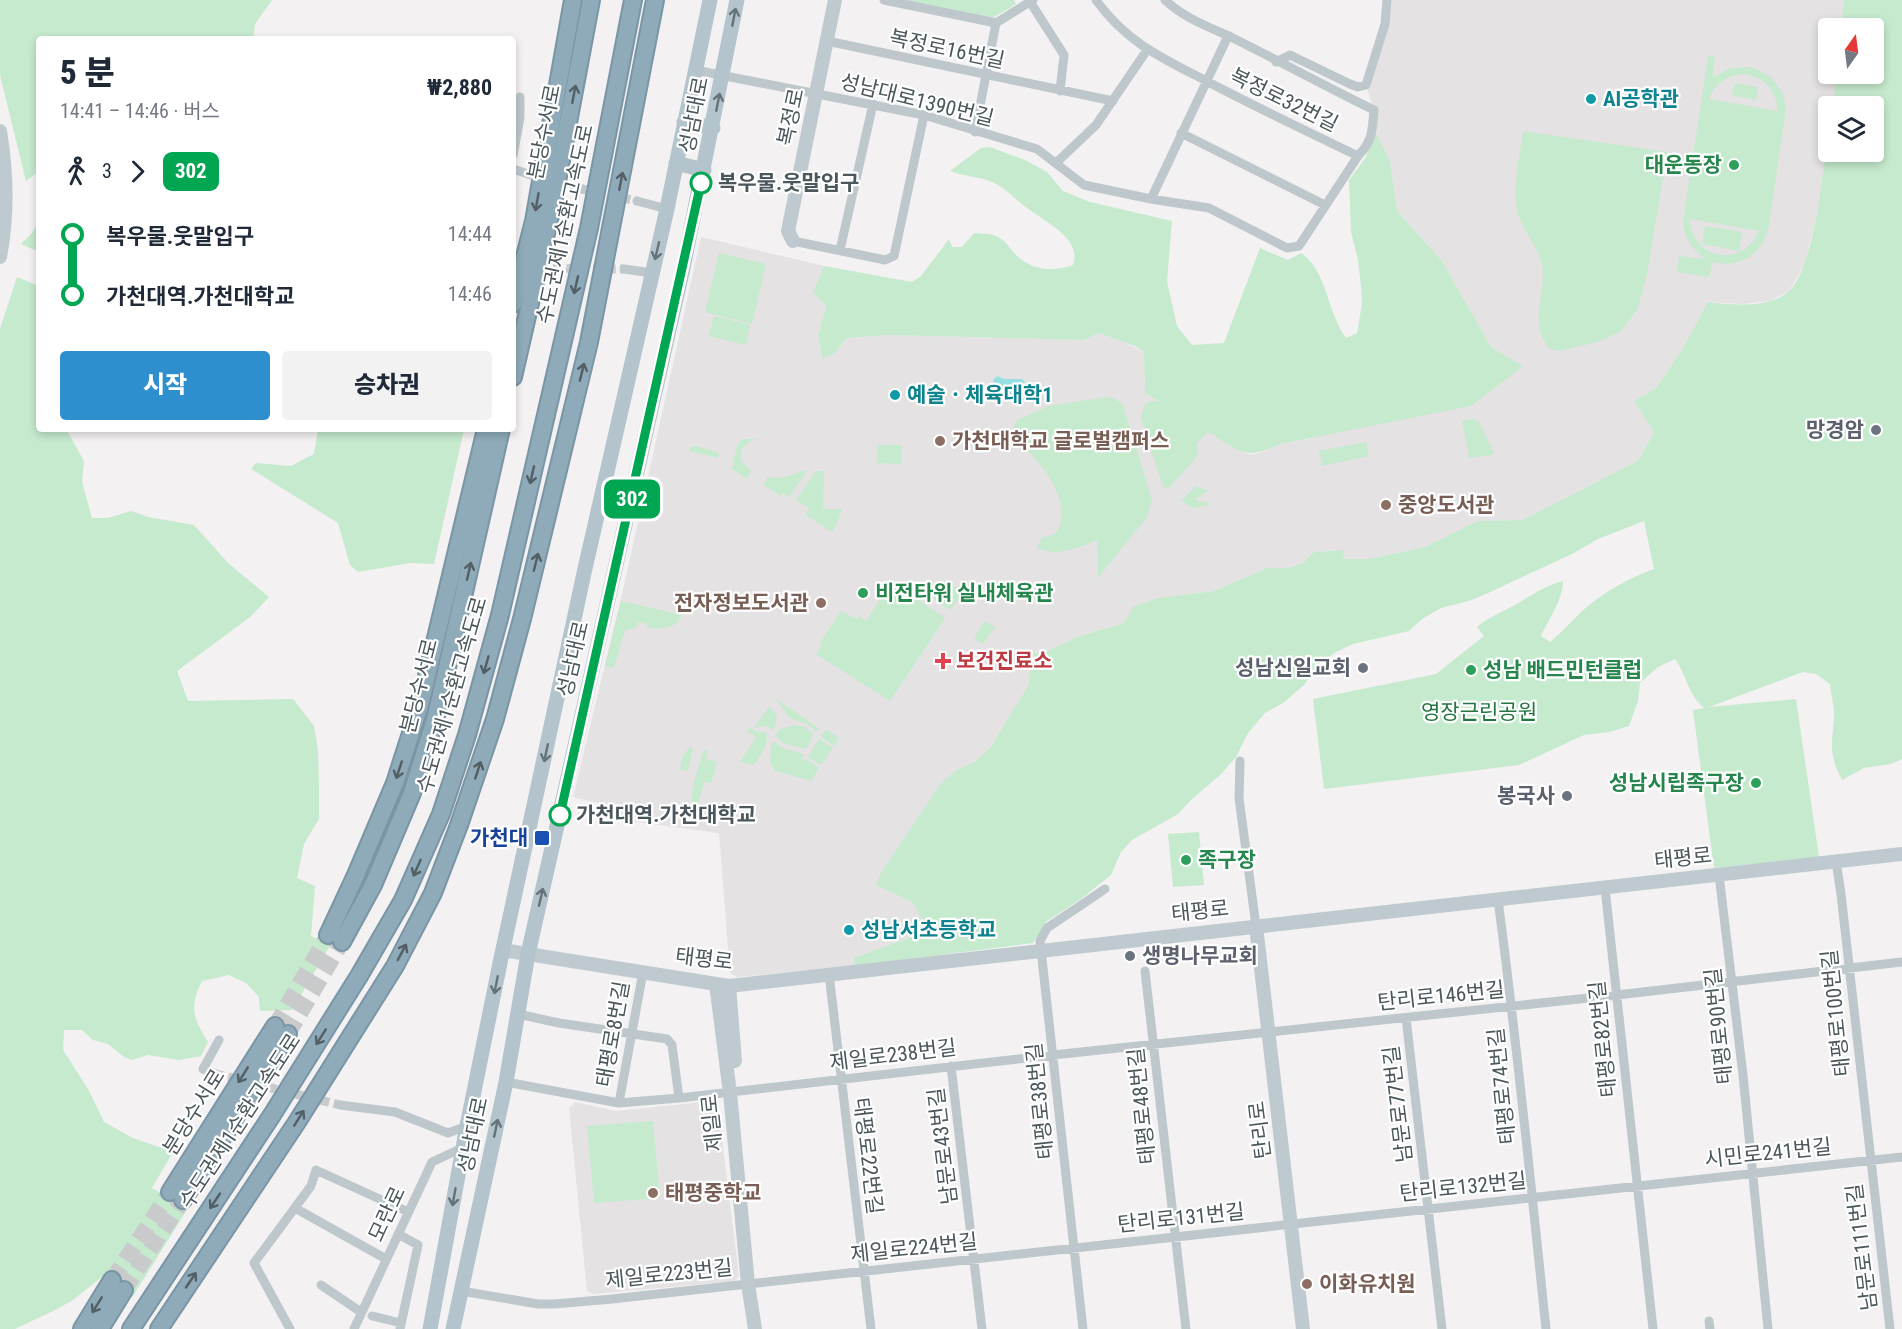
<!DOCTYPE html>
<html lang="ko">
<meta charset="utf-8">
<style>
:root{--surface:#fff;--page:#f2f2f3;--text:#1f2937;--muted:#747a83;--accent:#2f8ece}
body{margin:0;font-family:"Roboto Condensed","Noto Sans KR",sans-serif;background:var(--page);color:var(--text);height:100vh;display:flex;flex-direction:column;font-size:22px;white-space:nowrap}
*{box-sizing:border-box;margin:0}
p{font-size:20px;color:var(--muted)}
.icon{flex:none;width:33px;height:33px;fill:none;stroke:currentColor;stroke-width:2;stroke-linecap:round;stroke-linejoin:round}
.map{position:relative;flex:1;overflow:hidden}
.details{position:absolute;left:36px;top:36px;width:480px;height:396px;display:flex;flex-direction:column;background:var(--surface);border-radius:6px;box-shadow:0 3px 9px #0003}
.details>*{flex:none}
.badge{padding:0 12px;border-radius:9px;font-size:21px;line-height:39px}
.needle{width:39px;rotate:14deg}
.tools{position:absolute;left:1818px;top:18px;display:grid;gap:12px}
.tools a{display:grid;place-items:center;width:66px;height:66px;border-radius:6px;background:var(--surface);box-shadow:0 3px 9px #0003;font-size:30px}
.map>.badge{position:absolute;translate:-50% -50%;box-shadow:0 0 0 3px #fff}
.legs{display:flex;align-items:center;gap:9px;height:66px;padding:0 24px;font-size:20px}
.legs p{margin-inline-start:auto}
.summary{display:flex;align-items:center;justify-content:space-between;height:102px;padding:0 24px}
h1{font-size:33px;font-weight:800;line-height:45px}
.cta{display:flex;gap:12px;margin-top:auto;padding:12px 24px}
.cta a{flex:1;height:69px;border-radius:6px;background:var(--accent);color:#fff;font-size:24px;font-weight:800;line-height:69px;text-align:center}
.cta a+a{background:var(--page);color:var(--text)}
ul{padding:0 24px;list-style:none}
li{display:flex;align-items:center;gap:21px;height:60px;font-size:22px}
li i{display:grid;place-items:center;width:9px;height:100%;margin:0 8px;background:currentColor}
li i::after{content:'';width:15px;height:15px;margin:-8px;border:4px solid;border-radius:50%;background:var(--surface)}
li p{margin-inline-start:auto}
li:first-child i{background:linear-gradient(#0000 50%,currentColor 0)}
li:last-child i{background:linear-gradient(currentColor 50%,#0000 0)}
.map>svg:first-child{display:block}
</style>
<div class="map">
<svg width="1902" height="1329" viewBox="0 0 1902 1329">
<rect width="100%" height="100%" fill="#f3f1f1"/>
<!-- education -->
<path fill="#e4e2e2" d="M1387 0H1844L1841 28H1828V74H1837L1832 106H1828V131L1821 195 1805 264 1789 291 1770 301 1743 304 1708 302 1680 353 1656 388 1634 401 1654 432 1638 461 1522 520 1478 521 1425 547 1369 559H1342L1343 550 1314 552 1303 563 1288 568H1267L1214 591 1157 598 1134 607 1124 623 1077 637 1043 653H1033L1028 686 990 748 974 762 958 769 877 885 912 902 924 920 917 935 855 958V966L737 977 730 973 719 833 621 820 601 804 573 797 625 581 701 237 824 266 813 292 826 306 818 335 835 353 847 338 888 335 1084 340 1099 333 1122 341 1144 352 1145 393 1242 452 1251 455 1262 452 1281 444 1309 439 1522 366 1491 347 1442 261 1397 211 1390 161 1374 134 1375 115 1366 85Z
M714 1101 718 1107 739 1276 735 1281 593 1294 587 1291 569 1108 576 1102 615 1111Z"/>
<!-- green -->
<path fill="#c5eace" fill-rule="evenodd" d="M0 0H272L255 24 253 39H39V171L26 181 0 75Z
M904 0H1014L1016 4 991 19Z
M1844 0H1902V759L1891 764 1864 768 1842 780C1828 753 1832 746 1834 718 1835 707 1831 695 1830 684L1816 674 1803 672 1709 707 1796 699 1819 857 1714 868 1693 710 1704 708C1687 694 1688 677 1675 659L1658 667 1640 683 1638 701 1629 726 1610 732 1584 735 1519 765 1324 789 1313 699 1436 674 1484 636 1477 627C1487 618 1499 614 1511 607 1530 597 1541 587 1563 581 1563 600 1549 618 1541 636L1550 642C1565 630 1577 614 1592 603 1611 588 1632 577 1654 569L1644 521 1598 539 1572 554 1488 593 1469 601 1441 608 1422 619 1409 631 1353 644 1336 652 1318 665 1304 685 1283 703 1265 713 1248 733 1236 757 1220 775 1191 800 1178 814 1132 840 1121 852 1111 875 1082 898 1047 921 1033 943 855 966 854 958 917 935 923 920 912 902 876 885 881 873 942 782 958 769 974 762 990 748 1028 686 1033 653H1043L1077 637 1124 623 1133 607 1157 598 1214 591 1267 568H1288L1303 563 1314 552 1344 550 1343 559H1369L1425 547 1478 521 1522 520 1638 461 1654 432 1634 401 1656 388 1680 353 1708 302C1732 305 1769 309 1789 291 1814 269 1824 166 1828 131V152H1874V106H1832L1837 74H1874V28H1841Z
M1708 56 1715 57 1713 77 1731 68 1752 67 1771 77 1783 94 1786 108 1769 226C1763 254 1739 269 1712 262L1709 277 1677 272 1679 256 1706 259C1692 250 1685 239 1683 222ZM1744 74C1764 77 1778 91 1777 111L1709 99C1715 83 1727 75 1744 74ZM1690 219H1691L1759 231C1743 269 1691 260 1690 219Z
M1735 83 1758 87 1756 100 1732 95Z
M1374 130 1390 161 1397 211 1442 261 1491 347 1523 366 1471 406 1281 444C1242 461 1242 452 1208 432L1197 443 1198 455 1169 488 1163 487 1162 484 1141 417 1145 404 1151 401 1160 402 1145 393 1144 352 1135 346 1099 333 1084 340 888 335 847 338 835 353 823 359 818 335 826 306 813 292 824 266 912 282 921 276 949 239 952 247H962L974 233C981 234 991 233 998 237 1008 242 1012 253 1022 260 1037 271 1056 271 1073 265 1083 239 1044 221 1027 208 1016 200 1007 189 994 183 980 176 965 177 950 171L981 148 990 147 1025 160 1047 172 1063 191 1090 202 1172 221 1167 281 1177 326 1192 345 1224 343 1260 248 1288 260 1301 253C1328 272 1327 313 1346 338L1357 333 1362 304 1361 286 1358 260 1351 232 1349 180 1366 157Z
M1523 131 1667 152 1647 275 1637 310 1620 332 1598 342 1559 351 1549 349C1530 320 1543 303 1543 273 1543 251 1524 234 1518 214 1511 192 1520 155 1523 131Z
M39 221V252L21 244 32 233Z
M1705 226 1742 232 1739 251 1702 244Z
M719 253 766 264 752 324 705 312Z
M17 277 39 286V429H66L84 461 82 482 92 518H108L131 511 148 517 194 525 228 563 269 597 250 617 177 671 188 701 293 699 314 726 318 750 319 786V819L304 844 297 878 315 886 311 936 331 944 292 1010 260 1011 259 997 246 983 229 975 202 981C189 1007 193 1018 208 1042L201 1056 179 1060 148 1055 132 1060 124 1057 108 1044 93 1040 82 1030H64L63 1050 88 1089 104 1122 133 1138 173 1152 152 1188 188 1208 133 1296 104 1275 73 1300 55 1310 15 1329H0V329Z
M714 316 750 325 746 345 709 336Z
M1106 397 1114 398 1123 405 1152 500 1147 517 1098 578 1097 540C1080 547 1055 558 1037 548L1042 537C1051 537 1057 534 1060 525 1069 488 1033 457 1011 433L1017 420 1049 406Z
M1474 419 1479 422 1494 453 1492 455 1469 458 1462 421Z
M318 429H464L434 564 410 563 358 572 350 565 338 523 251 469 256 463 291 466 314 454Z
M742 439H758C746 441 738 449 741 461L751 470 747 479 732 469 737 446Z
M1366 442 1369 456 1322 466 1319 451Z
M877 445H901V464L877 463Z
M695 446 717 452 719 454 718 458 689 451 691 447Z
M801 471H807L789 497 783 493 781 496 764 485 767 477C779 479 790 477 801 471Z
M816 471H824L823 509H842L837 524 832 532 806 515 809 508 796 500Z
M1193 486 1208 490 1195 500 1213 504 1193 508 1181 501 1194 488Z
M946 581 964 592 950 610 934 599Z
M891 582 945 618 890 701 816 654 822 645 820 643 841 611 857 619 859 616 866 621Z
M621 601 682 615C674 631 663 628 647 628V624L638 622 636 628 625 630 614 668 605 666Z
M985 621 995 627 983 644 974 638Z
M775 698 820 729 816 731 807 724 790 718Z
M770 707 777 716 774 730 766 726 754 728 768 708Z
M795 725 803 726 813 734 806 749 783 743 775 735 780 729Z
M750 727 757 732H766C770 745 760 755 754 765L740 762 756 737 747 731Z
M826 729 839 738 834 746 821 737Z
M819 739 833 748 821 765 808 757Z
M771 742H775C785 752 794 749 804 755L802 759 805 761 806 759 819 768 811 781 775 771 770 764Z
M691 746 693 749 688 771 680 769 683 755Z
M707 749 708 750 706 759 717 762 711 783 704 782 698 806 701 819C682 805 698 772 703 752Z
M1199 832 1204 885 1173 887 1168 834Z
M653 1121 660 1198 594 1203 587 1126Z"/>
<!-- water -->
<path fill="#98dfe2" d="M997 376 1004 379H1022L1025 382C1018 391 1006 400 996 393L993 380Z"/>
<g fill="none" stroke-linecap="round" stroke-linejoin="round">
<!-- street-tunnel -->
<path stroke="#c9cacc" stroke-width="9" stroke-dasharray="9 4.5" stroke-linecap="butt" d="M582 189 637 201
M513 259 571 269H624
M215 1074 242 1080
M255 1084 340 1105"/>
<!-- highway-tunnel -->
<path stroke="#c9cacc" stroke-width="16" stroke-dasharray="16 8" stroke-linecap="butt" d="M275 1026 328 935
M288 1034 342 942
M112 1280 170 1192
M124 1290 183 1200"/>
<!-- highway casing -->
<g stroke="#7a95a5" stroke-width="20">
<path id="highway" d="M513 304 534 221 573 0
M513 377 553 203 591 0
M328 935 356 875 395 783 420 705 486 429
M342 942 373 885 412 793 436 716 501 429
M170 1192 275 1026
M183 1200 288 1034
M82 1329 112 1280
M100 1329 124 1290
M131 1329 272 1115 359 976 403 900 441 814 467 735 500 615 589 228 633 0
M159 1329 297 1122 395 966 433 893 459 825 495 719 522 619 589 342 655 0"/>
</g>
<!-- street -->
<path stroke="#bec7cb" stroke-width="9" d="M884 0 996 23 1033 0
M1029 0 1064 55 1060 91
M1096 0C1128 45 1167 60 1214 85 1262 110 1310 133 1358 156
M827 41 1113 101
M1276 62 1290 55 1350 84 1358 87 1366 85 1385 24 1387 0
M695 70 924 115 1037 149 1084 185 1151 199 1209 208 1287 248 1299 246 1358 156C1373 140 1372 131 1374 110 1325 86 1277 60 1229 36 1206 26 1183 17 1165 0
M975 132 996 23
M1181 133 1325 205
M513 155 520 118V97
M1056 163 1096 125 1147 50
M513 169 531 175
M573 187 582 189
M1151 199 1228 36
M637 201 667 209
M793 241 885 260 894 256 924 115
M840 250 873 104
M624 269 652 273
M1240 761 1239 798 1256 926
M1836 861 1841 894 1890 1329
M1719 875 1743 1075 1768 1329
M1605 888 1653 1329
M1498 900C1517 1042 1531 1186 1546 1329
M1145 971 1186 1329
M829 974 871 1329
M518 1014 559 1023 667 1039 672 1045 679 1098
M1406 1018 1442 1329
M951 1066 982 1329
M215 1074 203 1069 219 1040
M506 1082 619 1103 679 1098 1053 1055 1617 995 1902 962
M619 1103 643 972
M340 1105 395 1112 448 1133 467 1126
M295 1208 386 1259
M398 1234 418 1245 400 1329
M321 1285 361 1312
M461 1291 538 1304H554L612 1299 1902 1157
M372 1316 401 1323
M1709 1321 1710 1329
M290 1329 254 1263 311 1186 316 1170 408 1212
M354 1329 432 1162 462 1148
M1083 1329 1040 941 1047 928 1105 889"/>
<!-- secondary -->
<path stroke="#bfcad0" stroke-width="14" d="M0 131C7 173 8 215 0 257
M793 241 788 231 835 0
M1256 926 1303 1329
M503 950 729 986 1902 854
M716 984 730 1093 748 1284 755 1329
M729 986 735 1061"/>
<!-- primary -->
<path stroke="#b4c4cc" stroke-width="15" d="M684 122 713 128
M676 163 704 170
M430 1329 467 1126 500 963 584 573 667 209 710 0
M453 1329 506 1082 528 954 683 268 737 0"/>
<!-- highway -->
<use href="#highway" stroke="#8faab9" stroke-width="16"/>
</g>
<!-- one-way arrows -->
<defs><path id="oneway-shaft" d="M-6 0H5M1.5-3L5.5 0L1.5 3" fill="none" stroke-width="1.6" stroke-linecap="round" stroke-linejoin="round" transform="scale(1.5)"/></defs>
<g stroke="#657278">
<use href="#oneway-shaft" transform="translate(734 17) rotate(-79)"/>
<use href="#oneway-shaft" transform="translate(718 102) rotate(-79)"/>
<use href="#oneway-shaft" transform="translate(657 251) rotate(103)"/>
<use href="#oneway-shaft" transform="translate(546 753) rotate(102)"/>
<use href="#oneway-shaft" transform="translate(541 897) rotate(-77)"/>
<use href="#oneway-shaft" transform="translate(496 985) rotate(101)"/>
<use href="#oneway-shaft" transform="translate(496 1128) rotate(-78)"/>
<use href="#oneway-shaft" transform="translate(454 1197) rotate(100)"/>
</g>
<g stroke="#525f65">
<use href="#oneway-shaft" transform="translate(574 94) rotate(-79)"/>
<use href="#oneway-shaft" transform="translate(621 181) rotate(-79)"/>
<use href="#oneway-shaft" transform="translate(537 202) rotate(100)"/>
<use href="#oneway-shaft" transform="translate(576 285) rotate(103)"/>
<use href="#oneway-shaft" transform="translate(582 372) rotate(-76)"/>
<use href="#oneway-shaft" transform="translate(532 475) rotate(103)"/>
<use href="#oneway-shaft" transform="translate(536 562) rotate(-76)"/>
<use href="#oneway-shaft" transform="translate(469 571) rotate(-77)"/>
<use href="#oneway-shaft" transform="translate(486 665) rotate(106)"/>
<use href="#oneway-shaft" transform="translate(399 770) rotate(108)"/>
<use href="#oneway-shaft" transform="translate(478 770) rotate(-72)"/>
<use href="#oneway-shaft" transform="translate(417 868) rotate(114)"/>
<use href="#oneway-shaft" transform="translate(402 952) rotate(-62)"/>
<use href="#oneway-shaft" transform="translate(321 1037) rotate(122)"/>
<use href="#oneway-shaft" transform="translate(243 1075) rotate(122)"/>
<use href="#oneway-shaft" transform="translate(299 1118) rotate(-58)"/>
<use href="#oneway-shaft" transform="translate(215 1201) rotate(124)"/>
<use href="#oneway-shaft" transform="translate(191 1280) rotate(-56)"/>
<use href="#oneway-shaft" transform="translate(97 1305) rotate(122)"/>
</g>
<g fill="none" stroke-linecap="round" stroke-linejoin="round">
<!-- line-1 casing -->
<g stroke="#fff" stroke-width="14">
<path id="line-1" d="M560 815 701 183"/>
</g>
<!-- line-1 -->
<use href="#line-1" stroke="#00a651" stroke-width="9"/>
</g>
<!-- markers -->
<g fill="#0f9aa8" stroke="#fff" stroke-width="2">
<circle cx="1591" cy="99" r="6"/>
<circle cx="895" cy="395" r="6"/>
<circle cx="849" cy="930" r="6"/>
</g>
<g fill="#2e9e5b" stroke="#fff" stroke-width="2">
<circle cx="1734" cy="165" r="6"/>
<circle cx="863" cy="593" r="6"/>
<circle cx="1471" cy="670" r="6"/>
<circle cx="1756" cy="783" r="6"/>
<circle cx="1186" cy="860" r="6"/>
</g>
<g fill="#fff" stroke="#00a651" stroke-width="3">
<circle cx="701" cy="183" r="10"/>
<circle cx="560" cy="815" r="10"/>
</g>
<g fill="#6b7280" stroke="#fff" stroke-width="2">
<circle cx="1876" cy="430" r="6"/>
<circle cx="1363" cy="668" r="6"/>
<circle cx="1567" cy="796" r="6"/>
<circle cx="1130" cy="956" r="6"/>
</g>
<g fill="#8d6e63" stroke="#fff" stroke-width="2">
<circle cx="940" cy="441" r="6"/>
<circle cx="1386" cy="505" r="6"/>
<circle cx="821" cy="603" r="6"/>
<circle cx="653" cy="1193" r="6"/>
<circle cx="1307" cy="1284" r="6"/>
</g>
<path fill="#e0444e" stroke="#fff" stroke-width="2" d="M940 652h6v6h6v6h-6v6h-6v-6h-6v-6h6z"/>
<rect fill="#1a4fb4" stroke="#fff" stroke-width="2" x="534" y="830" width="16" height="16" rx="3"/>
<g text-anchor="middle" stroke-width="4.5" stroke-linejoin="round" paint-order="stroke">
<!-- street labels -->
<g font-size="21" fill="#4b575c" stroke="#fff">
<text transform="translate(947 49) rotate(12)" y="7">복정로16번길</text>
<text transform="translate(917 100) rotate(14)" y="7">성남대로1390번길</text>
<text transform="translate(1284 100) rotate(26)" y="7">복정로32번길</text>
<text transform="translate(694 115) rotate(-79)" y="7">성남대로</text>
<text transform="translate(791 117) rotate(-78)" y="7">복정로</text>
<text transform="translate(544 132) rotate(-79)" y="7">분당수서로</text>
<text transform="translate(565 224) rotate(-78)" y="7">수도권제1순환고속도로</text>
<text transform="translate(573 659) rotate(-77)" y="7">성남대로</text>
<text transform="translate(419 686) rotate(-76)" y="7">분당수서로</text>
<text transform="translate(452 695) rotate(-74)" y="7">수도권제1순환고속도로</text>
<text transform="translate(1683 858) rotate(-6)" y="7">태평로</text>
<text transform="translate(1200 911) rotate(-6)" y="7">태평로</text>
<text transform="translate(704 959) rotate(7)" y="7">태평로</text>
<text transform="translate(1441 996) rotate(-6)" y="7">탄리로146번길</text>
<text transform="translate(1836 1013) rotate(-96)" y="7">태평로100번길</text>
<text transform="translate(1719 1026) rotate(-96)" y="7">태평로90번길</text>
<text transform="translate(613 1034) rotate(-80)" y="7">태평로8번길</text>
<text transform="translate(1603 1039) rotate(-96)" y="7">태평로82번길</text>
<text transform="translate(893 1055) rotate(-7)" y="7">제일로238번길</text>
<text transform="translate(1502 1086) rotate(-96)" y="7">태평로74번길</text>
<text transform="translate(1040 1101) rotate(-96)" y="7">태평로38번길</text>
<text transform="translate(1398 1104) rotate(-97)" y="7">남문로77번길</text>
<text transform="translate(1142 1106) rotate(-96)" y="7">태평로48번길</text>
<text transform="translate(194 1112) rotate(-58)" y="7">분당수서로</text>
<text transform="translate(240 1121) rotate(-57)" y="7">수도권제1순환고속도로</text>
<text transform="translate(712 1123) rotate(-96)" y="7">제일로</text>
<text transform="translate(1260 1130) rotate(-97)" y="7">탄리로</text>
<text transform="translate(473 1135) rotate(-78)" y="7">성남대로</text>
<text transform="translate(943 1146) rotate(-97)" y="7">남문로43번길</text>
<text transform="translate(1768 1153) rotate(-6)" y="7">시민로241번길</text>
<text transform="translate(868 1156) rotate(83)" y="7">태평로22번길</text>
<text transform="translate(1463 1187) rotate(-6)" y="7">탄리로132번길</text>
<text transform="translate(387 1214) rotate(-65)" y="7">모란로</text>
<text transform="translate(1181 1218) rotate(-6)" y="7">탄리로131번길</text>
<text transform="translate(1862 1247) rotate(-97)" y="7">남문로111번길</text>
<text transform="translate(914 1248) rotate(-6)" y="7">제일로224번길</text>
<text transform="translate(669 1274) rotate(-6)" y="7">제일로223번길</text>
</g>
<!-- culture labels -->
<g font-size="21" font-weight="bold" fill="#0d838f" stroke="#fff" text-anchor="start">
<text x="1603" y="106">AI공학관</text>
<text x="907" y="402">예술ㆍ체육대학1</text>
<text x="861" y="937">성남서초등학교</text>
</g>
<!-- leisure labels -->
<g font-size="21" font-weight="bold" fill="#27864d" stroke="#fff" text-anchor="start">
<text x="1722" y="172" text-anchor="end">대운동장</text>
<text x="875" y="600">비전타워 실내체육관</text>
<text x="1483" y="677">성남 배드민턴클럽</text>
<text x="1744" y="790" text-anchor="end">성남시립족구장</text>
<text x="1198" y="867">족구장</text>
</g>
<!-- stop labels -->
<g font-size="21" font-weight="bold" fill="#4b575c" stroke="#fff" text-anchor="start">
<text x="718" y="190">복우물.웃말입구</text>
<text x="576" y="822">가천대역.가천대학교</text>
</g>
<!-- worship labels -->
<g font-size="21" font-weight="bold" fill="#5b616d" stroke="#fff" text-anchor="end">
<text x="1864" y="437">망경암</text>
<text x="1351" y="675">성남신일교회</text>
<text x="1555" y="803">봉국사</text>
<text x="1142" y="963" text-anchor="start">생명나무교회</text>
</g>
<!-- education labels -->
<g font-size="21" font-weight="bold" fill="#785e54" stroke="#fff" text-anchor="start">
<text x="952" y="448">가천대학교 글로벌캠퍼스</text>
<text x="1398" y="512">중앙도서관</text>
<text x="809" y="610" text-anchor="end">전자정보도서관</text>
<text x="665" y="1200">태평중학교</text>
<text x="1319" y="1291">이화유치원</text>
</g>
<!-- health labels -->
<g font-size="21" font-weight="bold" fill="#be3a42" stroke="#fff" text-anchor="start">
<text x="956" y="668">보건진료소</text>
</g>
<!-- park labels -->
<g font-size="21" fill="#23763f" stroke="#fff">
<text x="1479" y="719">영장근린공원</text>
</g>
<!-- transit labels -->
<g font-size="21" font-weight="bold" fill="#164399" stroke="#fff" text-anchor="end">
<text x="528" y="845">가천대</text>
</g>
</g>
</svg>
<div class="tools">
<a><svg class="needle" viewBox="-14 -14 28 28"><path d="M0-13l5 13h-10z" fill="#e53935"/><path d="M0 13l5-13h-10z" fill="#747a83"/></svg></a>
<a><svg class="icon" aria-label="layers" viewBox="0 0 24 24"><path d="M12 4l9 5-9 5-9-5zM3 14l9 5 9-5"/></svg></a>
</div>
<b class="badge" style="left:632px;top:499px;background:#00a651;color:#fff">302</b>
<section class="details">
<div class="summary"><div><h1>5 분</h1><p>14:41 – 14:46 · 버스</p></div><b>₩2,880</b></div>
<div class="legs"><svg class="icon" aria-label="walk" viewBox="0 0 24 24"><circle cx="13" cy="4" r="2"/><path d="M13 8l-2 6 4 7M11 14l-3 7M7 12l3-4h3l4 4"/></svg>3<svg class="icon" aria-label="forward" viewBox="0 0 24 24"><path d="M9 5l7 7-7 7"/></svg><b class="badge" style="background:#00a651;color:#fff">302</b></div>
<ul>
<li><i style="color:#00a651"></i><b>복우물.웃말입구</b><p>14:44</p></li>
<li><i style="color:#00a651"></i><b>가천대역.가천대학교</b><p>14:46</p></li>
</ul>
<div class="cta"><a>시작</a><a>승차권</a></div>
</section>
</div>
